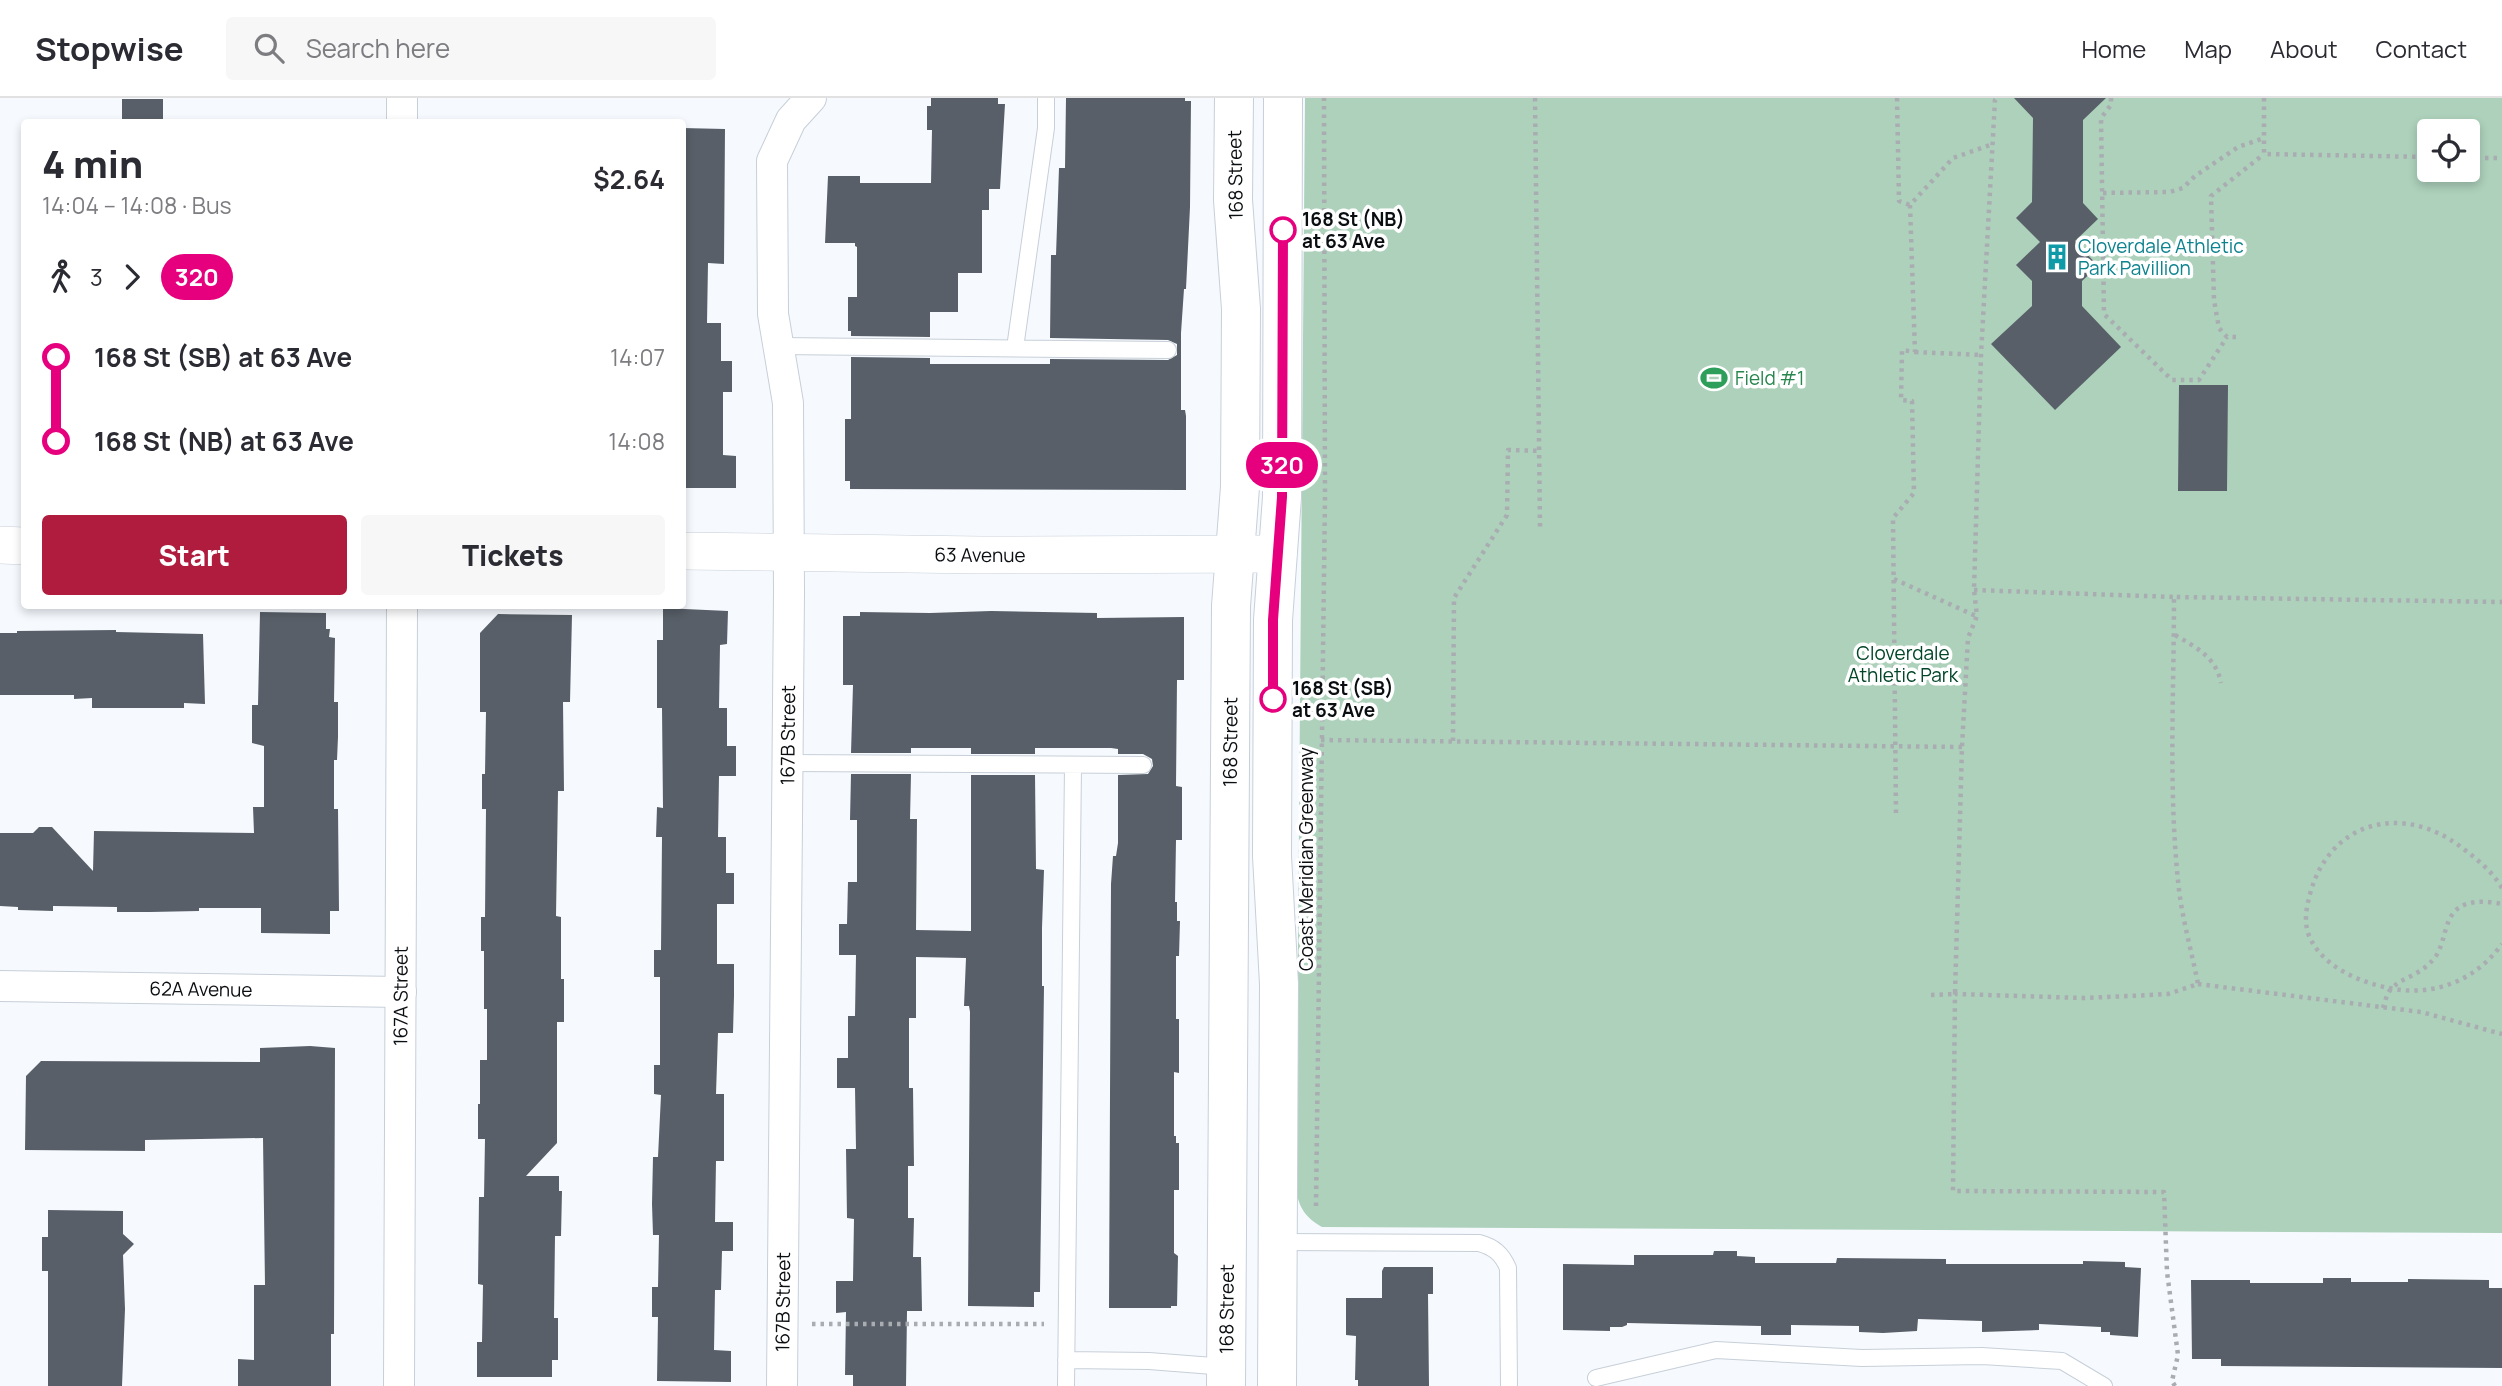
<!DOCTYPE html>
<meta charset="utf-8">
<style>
:root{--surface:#fff;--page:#f7f7f7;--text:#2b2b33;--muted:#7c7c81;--line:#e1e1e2;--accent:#af1c3e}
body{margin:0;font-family:Manrope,sans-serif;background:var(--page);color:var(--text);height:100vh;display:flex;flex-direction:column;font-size:26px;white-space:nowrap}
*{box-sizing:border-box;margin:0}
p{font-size:23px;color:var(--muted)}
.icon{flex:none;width:38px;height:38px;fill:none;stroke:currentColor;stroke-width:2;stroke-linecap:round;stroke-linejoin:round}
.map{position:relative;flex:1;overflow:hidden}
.sheet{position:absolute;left:21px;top:21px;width:665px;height:490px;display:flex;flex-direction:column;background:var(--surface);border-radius:7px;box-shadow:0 4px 10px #0003}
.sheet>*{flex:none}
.badge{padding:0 14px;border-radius:23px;font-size:24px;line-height:46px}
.tools{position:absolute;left:2417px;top:21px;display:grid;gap:14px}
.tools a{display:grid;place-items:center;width:63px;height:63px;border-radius:7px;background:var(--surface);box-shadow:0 4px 10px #0003;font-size:35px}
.map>.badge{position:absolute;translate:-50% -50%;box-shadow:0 0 0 4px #fff}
.legs{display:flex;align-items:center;gap:10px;height:77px;padding:0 21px;font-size:23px}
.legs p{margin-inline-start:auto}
.overview{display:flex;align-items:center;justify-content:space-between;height:119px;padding:0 21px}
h1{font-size:38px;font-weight:800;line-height:52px}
.action{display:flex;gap:14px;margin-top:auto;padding:14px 21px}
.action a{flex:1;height:80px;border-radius:7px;background:var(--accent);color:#fff;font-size:28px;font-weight:800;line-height:80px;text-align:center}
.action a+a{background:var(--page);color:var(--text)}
ul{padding:0 21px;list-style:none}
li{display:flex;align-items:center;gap:24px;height:84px;font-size:26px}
li i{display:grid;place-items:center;width:10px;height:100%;margin:0 9px;background:currentColor}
li i::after{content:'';width:18px;height:18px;margin:-9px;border:5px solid;border-radius:50%;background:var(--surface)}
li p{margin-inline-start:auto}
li:first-child i{background:linear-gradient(#0000 50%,currentColor 0)}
li:last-child i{background:linear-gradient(currentColor 50%,#0000 0)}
header{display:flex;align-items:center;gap:42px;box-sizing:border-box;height:98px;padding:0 35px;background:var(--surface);border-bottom:2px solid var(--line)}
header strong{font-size:33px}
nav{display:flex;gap:38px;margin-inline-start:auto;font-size:24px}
.search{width:490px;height:63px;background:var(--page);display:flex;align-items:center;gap:18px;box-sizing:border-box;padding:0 24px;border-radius:7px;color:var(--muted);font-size:26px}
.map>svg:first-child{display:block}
</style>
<header>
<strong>Stopwise</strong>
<div class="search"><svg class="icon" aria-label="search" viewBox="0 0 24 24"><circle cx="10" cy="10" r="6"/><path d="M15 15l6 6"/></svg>Search here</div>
<nav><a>Home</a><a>Map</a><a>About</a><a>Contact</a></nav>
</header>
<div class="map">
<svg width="2502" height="1288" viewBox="0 0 2502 1288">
<rect width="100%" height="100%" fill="#f6fafe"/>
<!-- green -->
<path fill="#add1bb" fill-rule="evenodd" d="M1305 0H2502V1135L1322 1129C1306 1120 1299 1110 1296 1092ZM2429 33H2468V72H2429Z"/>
<!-- building -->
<path fill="#585f68" d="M931 0H998V6H1005L1000 91H989V112H982V175H958V214H930V239L851 238V233H848V199H857V149L855 148V145H825L828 78H860V85H931L932 32H927V8H931Z
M1066 0H1185V3H1191L1190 109 1186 191H1184L1181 235V312H1185L1186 318V392L850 391V383H845V321H851V259L930 260V266H1050V261L1168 262 1177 257V246L1168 242 1050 240 1051 157H1056L1059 70H1065Z
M2014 0H2106L2083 22V105L2098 121 2075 143 2098 168 2082 183V208L2121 249 2055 312 1991 246 2032 208V183L2016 167 2040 144 2016 120 2032 104 2033 20Z
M122 1H163V24H122Z
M682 30 725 31 724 166 708 165 707 225H721V263H732V294H723V357L736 358V390H682Z
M2179 287H2228L2227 393H2178Z
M663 510 728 513 727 546 720 547 719 610H727V648H736V678H719L718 739H726V775H734V806H717V866H734V898L733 935H718L716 996H724V1063H716L715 1124H733V1153H722L721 1192H715L714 1252 731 1253V1284L657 1283 658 1219H652V1189H658L659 1137H653L652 1106 653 1059H658L661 997 654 996V967H660V879H654V852H661L662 739H656L657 709 663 710 662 610H657V542H663Z
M991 513 1097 515V520L1184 519V582H1177L1176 688 1182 689V742H1176L1175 804H1177V823H1180L1179 858H1176V921H1179V975L1174 974V1038H1176V1045H1179V1092H1174V1155L1178 1158 1177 1208H1171V1210H1109L1111 786 1113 758H1116L1118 745V677L1148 676 1153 668 1152 661 1143 656H1118V651L1111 650H1035V656H971V650H911V655H851L853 587H843V518H860V514L930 515Z
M260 514 326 515V531H330L329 539 335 540 334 604H338V639L337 662H334V711H338L339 813H330V836L261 835V810H199V813L150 814H117V809L53 808V813L18 812V809L0 808V735H33L39 729H52L93 773 94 733 254 735 253 709H264V648L252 645V607H258Z
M498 516 572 517 570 604H563L564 693H558L556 818 561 819V881H564V924H557V1045L526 1078H559V1093H562L561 1138H555L554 1220H558V1262H552V1279H477V1244H482L483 1187 478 1186 479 1099H484L485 1041H478V1006H480V962H487V911H484V853H481V819H485L486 711H482V676H485L486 614H480V535Z
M116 532V534L203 536 205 606 184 605V610H92V600L74 601V597H0V535H17V533Z
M851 676H911L910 721H917L916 832 971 833V677H1035L1036 771 1044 772 1042 830V888H1044L1040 1194H1034V1209L968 1208 970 914 969 908H964L966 860 916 859V920H909V990H913L914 1068H908V1120H914L913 1159H921L922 1213H907L906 1288H853V1277H845L846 1214 836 1215V1183H853L854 1121 847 1120 846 1051H856L855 990H837V960H848V918H855L856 857H839V826H847L848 784H857V722H850Z
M310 948 335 950 334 1236H331V1288H238V1261L254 1262V1187H265L263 1040 145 1042V1053L25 1052 26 978 41 963 260 964V950Z
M48 1112 123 1113V1136L134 1146 123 1157 125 1211 122 1288H48V1173H42V1139H48Z
M1714 1153H1737V1158L1755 1159V1165H1836L1837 1160 1946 1161V1166H2083V1163L2125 1164V1169L2141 1170 2138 1239 2110 1237V1234H2101V1229L2039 1226V1232L1982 1234V1223L1918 1221 1917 1233 1883 1235 1859 1234V1228L1791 1227V1237H1761V1228L1627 1225V1227L1622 1229H1610V1233L1563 1232V1166L1634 1167V1157H1713Z
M1384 1169H1433V1196H1428L1429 1288H1358V1282H1355L1356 1238 1346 1237V1200H1382V1173Z
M2323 1180H2351V1184H2408V1181L2489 1182V1190H2502V1270L2221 1268V1261H2192L2191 1182H2250V1185H2323Z"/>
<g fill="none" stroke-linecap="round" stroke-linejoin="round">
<!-- service casing -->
<g stroke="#c7cfd9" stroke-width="18">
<path id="service" d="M779 248 1168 252
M1015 250 1046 30V0
M787 665 1143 667
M1279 1144 1479 1145C1494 1149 1502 1156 1508 1170L1509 1288
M1066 1262 1149 1263 1226 1269
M1596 1280 1716 1252 1862 1260 1982 1258 2062 1263 2104 1288
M1066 1288 1073 668"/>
</g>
<!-- minor casing -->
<g stroke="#c7cfd9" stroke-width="32">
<g id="minor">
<path d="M402 24V0"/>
<path id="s1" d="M0 888 401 894"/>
<path id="s2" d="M399 1288 402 508"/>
<path id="s3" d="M782 1288 789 494 788 305 773 216 772 63 791 22 811 0"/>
</g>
</g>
<!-- tertiary casing -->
<g stroke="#c7cfd9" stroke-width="38">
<g id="tertiary">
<path d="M0 447 24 448"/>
<path id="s4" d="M682 453 981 457 1278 456"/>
</g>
</g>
<!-- secondary casing -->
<g stroke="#c7cfd9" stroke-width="40">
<g id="secondary">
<path id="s5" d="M1226 1288 1231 508 1240 389 1241 211 1233 102 1234 0"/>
<path d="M1277 1288 1279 886 1272 758 1273 522 1282 399 1283 0"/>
</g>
</g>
<!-- path -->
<path stroke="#a9adb1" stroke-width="4.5" stroke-dasharray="3.5 5" stroke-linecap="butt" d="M1535 0 1540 430
M1897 0 1899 103 1910 107
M2111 0V7L2101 20 2104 216 2172 282H2199L2227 239
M2264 0V56L2429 59
M2468 60H2502
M2103 95 2170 94 2183 90 2195 78 2238 49 2264 40
M2236 239H2227L2219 230 2214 202 2211 98 2264 56
M1915 254 1981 257
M1894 481 1976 518
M1974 492 2174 499
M2175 537C2197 550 2216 559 2221 585
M1321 642 1962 649
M1453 643 1454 500 1507 417 1508 352 1541 353
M1896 715 1893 420 1914 395 1912 303 1901 302 1902 252 1915 254 1910 107 1953 60 1993 46
M2502 790C2492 773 2477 761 2461 749 2403 705 2330 722 2310 796 2306 811 2303 827 2311 842 2327 873 2369 888 2401 892 2442 896 2478 879 2502 846
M2198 886 2421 914 2502 936
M1931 897 1955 896 1962 649 1968 540 1977 518 1974 492 1981 257 1995 2 1997 0
M2383 910C2385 904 2387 894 2392 890 2406 877 2421 878 2436 858 2445 844 2444 825 2455 813 2467 801 2487 803 2502 806
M1316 1108 1325 399 1324 0
M812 1226H1044
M2175 1288 2172 1283 2178 1257 2167 1174 2164 1094 1953 1093 1955 896 2084 900 2129 898 2168 896 2198 886C2192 855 2183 824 2179 792 2168 695 2174 597 2174 499L2502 504"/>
<!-- service -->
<use href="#service" stroke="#fff" stroke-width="16"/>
<!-- minor -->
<use href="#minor" stroke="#fff" stroke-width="30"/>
<!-- tertiary -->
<use href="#tertiary" stroke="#fff" stroke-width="37"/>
<!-- secondary -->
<use href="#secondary" stroke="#fff" stroke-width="38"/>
</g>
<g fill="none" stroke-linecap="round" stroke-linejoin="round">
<!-- line-1 casing -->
<g stroke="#fff" stroke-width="16">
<path id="line-1" d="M1273 601V522L1282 399 1283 132"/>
</g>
<!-- line-1 -->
<use href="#line-1" stroke="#e6007e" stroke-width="10"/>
</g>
<!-- icons -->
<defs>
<g id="building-bare" transform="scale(2.1)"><path d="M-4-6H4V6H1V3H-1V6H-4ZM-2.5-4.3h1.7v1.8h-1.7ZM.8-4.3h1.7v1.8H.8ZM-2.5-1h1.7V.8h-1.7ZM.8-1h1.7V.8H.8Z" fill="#0f9aa8" stroke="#fff" stroke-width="2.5" paint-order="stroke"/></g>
<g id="stadium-bare" transform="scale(2.1)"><path d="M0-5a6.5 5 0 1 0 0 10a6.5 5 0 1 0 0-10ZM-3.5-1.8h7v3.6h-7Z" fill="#2e9e5b" stroke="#fff" stroke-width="2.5" paint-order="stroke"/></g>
</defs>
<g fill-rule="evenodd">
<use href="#building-bare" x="2057" y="159"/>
<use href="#stadium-bare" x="1714" y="280"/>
</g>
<!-- markers -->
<g fill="#fff" stroke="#e6007e" stroke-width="3.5">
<circle cx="1283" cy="132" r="12"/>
<circle cx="1273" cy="601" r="12"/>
</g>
<g text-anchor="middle" stroke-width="7" stroke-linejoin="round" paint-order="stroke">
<!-- street labels -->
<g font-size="19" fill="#0b0e11" stroke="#fff">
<text transform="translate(1235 77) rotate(-91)" y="7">168 Street</text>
<text dy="7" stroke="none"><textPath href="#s4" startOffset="298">63 Avenue</textPath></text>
<text dy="7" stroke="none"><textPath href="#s3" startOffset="651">167B Street</textPath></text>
<text dy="7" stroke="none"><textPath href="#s5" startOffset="644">168 Street</textPath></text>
<text transform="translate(1306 761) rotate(-90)" y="7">Coast Meridian Greenway</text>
<text dy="7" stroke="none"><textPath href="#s1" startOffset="201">62A Avenue</textPath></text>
<text dy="7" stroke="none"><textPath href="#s2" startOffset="390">167A Street</textPath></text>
<text dy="7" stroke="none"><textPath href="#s3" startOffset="84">167B Street</textPath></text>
<text dy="7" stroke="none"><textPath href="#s5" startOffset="77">168 Street</textPath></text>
</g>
<!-- stop labels -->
<g font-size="19" font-weight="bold" fill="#0b0e11" stroke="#fff" text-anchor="start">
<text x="1302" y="128">168 St (NB)<tspan x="1302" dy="22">at 63 Ave</tspan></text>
<text x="1292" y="597">168 St (SB)<tspan x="1292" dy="22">at 63 Ave</tspan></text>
</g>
<!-- culture labels -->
<g font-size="19" fill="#0d838f" stroke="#fff" text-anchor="start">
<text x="2078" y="155">Cloverdale Athletic<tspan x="2078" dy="22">Park Pavillion</tspan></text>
</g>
<!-- leisure labels -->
<g font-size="19" fill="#27864d" stroke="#fff" text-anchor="start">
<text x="1735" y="287">Field #1</text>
</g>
<!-- park labels -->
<g font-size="19" fill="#024629" stroke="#fff">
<text x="1903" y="562">Cloverdale<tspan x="1903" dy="22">Athletic Park</tspan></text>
</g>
</g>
</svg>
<div class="tools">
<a><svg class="icon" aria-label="locate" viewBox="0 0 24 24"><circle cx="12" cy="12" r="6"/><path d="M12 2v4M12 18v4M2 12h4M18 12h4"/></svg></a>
</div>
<b class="badge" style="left:1282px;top:367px;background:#e6007e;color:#fff">320</b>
<section class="sheet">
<div class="overview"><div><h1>4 min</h1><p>14:04 – 14:08 · Bus</p></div><b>$2.64</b></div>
<div class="legs"><svg class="icon" aria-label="walk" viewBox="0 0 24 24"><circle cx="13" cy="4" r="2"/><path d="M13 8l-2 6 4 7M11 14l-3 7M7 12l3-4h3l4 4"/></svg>3<svg class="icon" aria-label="forward" viewBox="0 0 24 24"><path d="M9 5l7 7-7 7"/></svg><b class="badge" style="background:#e6007e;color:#fff">320</b></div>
<ul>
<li><i style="color:#e6007e"></i><b>168 St (SB) at 63 Ave</b><p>14:07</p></li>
<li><i style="color:#e6007e"></i><b>168 St (NB) at 63 Ave</b><p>14:08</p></li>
</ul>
<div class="action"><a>Start</a><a>Tickets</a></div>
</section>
</div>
